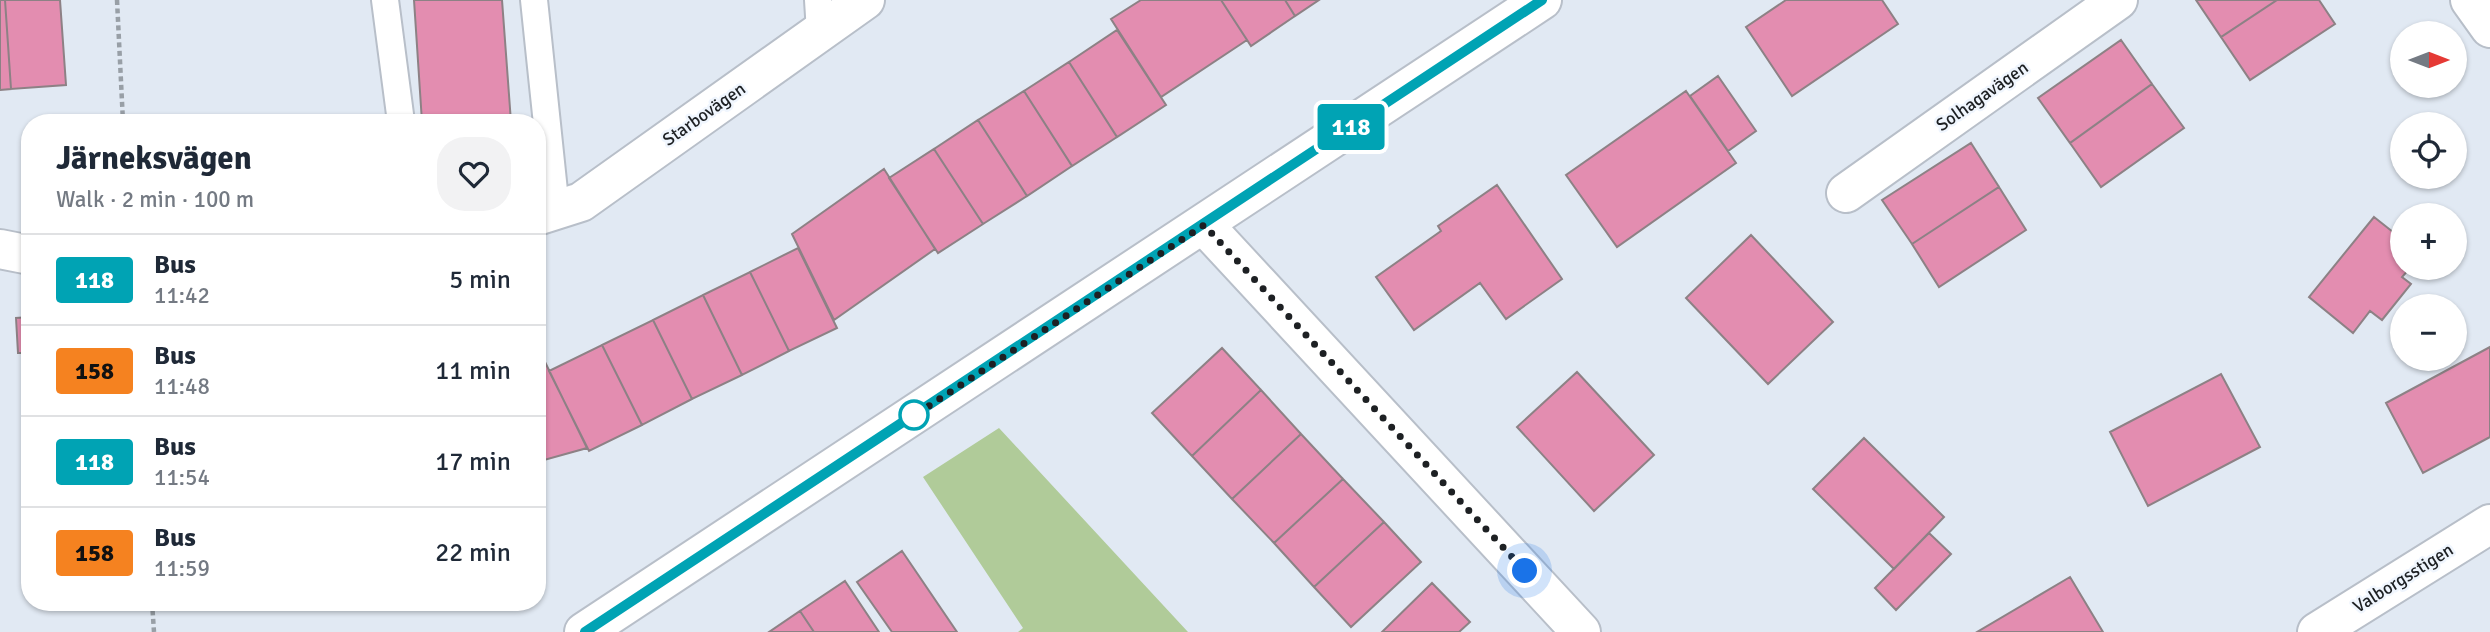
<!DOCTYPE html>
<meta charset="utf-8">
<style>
:root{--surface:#fff;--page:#f2f2f3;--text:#1f2937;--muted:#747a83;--line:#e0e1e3}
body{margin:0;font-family:Signika,sans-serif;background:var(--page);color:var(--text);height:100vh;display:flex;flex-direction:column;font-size:26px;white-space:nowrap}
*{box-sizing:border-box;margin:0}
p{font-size:23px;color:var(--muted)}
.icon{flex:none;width:38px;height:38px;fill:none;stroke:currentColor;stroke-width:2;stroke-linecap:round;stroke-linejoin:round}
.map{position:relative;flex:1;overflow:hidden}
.drawer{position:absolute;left:21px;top:114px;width:525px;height:497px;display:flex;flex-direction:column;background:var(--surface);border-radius:28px;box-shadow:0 2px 5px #0004}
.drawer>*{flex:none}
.badge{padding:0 14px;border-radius:5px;font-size:24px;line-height:46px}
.needle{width:46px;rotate:90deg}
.fabs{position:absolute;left:2390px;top:21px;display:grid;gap:14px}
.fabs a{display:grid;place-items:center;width:77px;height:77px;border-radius:50%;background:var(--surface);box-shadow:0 2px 5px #0004;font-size:35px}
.you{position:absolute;width:35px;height:35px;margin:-18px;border:5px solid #fff;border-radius:50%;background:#1a73e8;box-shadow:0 0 0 10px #1a73e833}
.map>.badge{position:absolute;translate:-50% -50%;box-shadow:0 0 0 4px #fff}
.round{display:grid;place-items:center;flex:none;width:74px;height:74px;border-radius:28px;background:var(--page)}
.head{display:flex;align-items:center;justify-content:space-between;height:119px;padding:0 35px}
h1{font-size:33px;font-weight:700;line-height:52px}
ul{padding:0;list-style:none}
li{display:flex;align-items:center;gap:21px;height:91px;padding:0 35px;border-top:2px solid var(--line)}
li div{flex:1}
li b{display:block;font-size:26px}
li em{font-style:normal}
li .badge{min-width:77px;font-weight:700;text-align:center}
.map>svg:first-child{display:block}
</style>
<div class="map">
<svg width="2490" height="632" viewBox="0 0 2490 632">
<rect width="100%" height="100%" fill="#e1e9f3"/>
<!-- green -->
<path fill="#b0cb99" d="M999 428 1188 632H1018L1023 628 923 477Z"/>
<!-- building -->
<path fill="#e38db0" stroke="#8d8185" stroke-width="2" d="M0 0H5L11 89 0 90Z
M5 0H60L66 85 11 89Z
M414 0H502L511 122H422Z
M1141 0H1221L1247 40 1161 97 1111 19Z
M1221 0H1285L1295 16 1251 46Z
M1285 0H1319L1295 16Z
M1786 0H1882L1898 24 1792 96 1746 27Z
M2196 0H2277L2221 37Z
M2277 0H2319L2335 24 2250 80 2221 37Z
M1117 30 1166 105 1117 137 1069 62Z
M2121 40 2152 84 2070 143 2038 98Z
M1069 62 1117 137 1072 166 1024 91Z
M1718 76 1756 131 1728 151 1690 96Z
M2152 84 2184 128 2101 187 2070 143Z
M1024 91 1072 166 1027 196 978 120Z
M1686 91 1736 163 1617 247 1566 175Z
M978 120 1027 196 983 224 934 149Z
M1971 143 1999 187 1912 244 1882 200Z
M934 149 983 224 938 253 889 178Z
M884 169 935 249 834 320 792 234Z
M1497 185 1562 279 1506 319 1480 283 1414 330 1376 277 1441 231 1438 226Z
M1999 187 2026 230 1939 287 1912 244Z
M2374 217 2403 240V268H2410L2402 277 2411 284 2382 320 2370 311 2353 333 2309 297Z
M1751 235 1833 322 1768 384 1686 298Z
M798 248 837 328 789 351 750 272Z
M750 272 789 351 742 375 703 295Z
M703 295 742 375 692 399 653 320Z
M30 317V353H18L16 318Z
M653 320 692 399 642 425 602 345Z
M602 345 642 425 589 451 549 371Z
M2490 347V437L2423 473 2386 403Z
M1222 348 1261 390 1192 456 1152 413Z
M545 362 587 448 537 462V364Z
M1577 372 1654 455 1594 511 1517 427Z
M2221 374 2260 447 2148 506 2110 432Z
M1261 390 1301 434 1232 499 1192 456Z
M1301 434 1343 479 1274 543 1232 499Z
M1864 438 1944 517 1894 569 1813 489Z
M1343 479 1384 522 1314 587 1274 543Z
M1384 522 1421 562 1351 627 1314 587Z
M1929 533 1951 554 1896 610 1875 588Z
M902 551 957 632H892L857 582Z
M2070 577 2103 632H1977Z
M845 581 879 632H814L800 611Z
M1432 583 1470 622 1459 632H1382Z
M800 611 814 632H769Z"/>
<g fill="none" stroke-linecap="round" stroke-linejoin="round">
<!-- lane casing -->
<g stroke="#b8bfc9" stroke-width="30">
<path id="lane" d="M385 0 401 122
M534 0 556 210
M818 0 820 32"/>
</g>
<!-- street casing -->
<g stroke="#b8bfc9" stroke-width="42">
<path id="street" d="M2470 0 2490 28
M1846 193 2118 0
M537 216 581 202 865 0
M1204 225 1581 632
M0 249 30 255
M584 632 1542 0
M2317 632 2490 524"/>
</g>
<!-- path -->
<path stroke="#989fa6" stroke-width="4.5" stroke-dasharray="5 3.5" stroke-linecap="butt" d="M117 0 123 122
M152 602 154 632"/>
<!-- lane -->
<use href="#lane" stroke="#fff" stroke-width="26"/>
<!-- street -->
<use href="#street" stroke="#fff" stroke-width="38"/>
</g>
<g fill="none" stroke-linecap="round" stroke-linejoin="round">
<!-- line casing -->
<g stroke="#fff" stroke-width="16">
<path id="line" d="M585 632 1542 0"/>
</g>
<!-- line -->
<use href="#line" stroke="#00a3b4" stroke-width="10"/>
<!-- walk -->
<path stroke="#1d2023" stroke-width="7" stroke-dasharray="0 12.6" d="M914 415 906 421 1204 225 1525 571"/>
</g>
<!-- markers -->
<circle fill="#fff" stroke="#00a3b4" stroke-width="3.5" cx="914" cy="415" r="14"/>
<g text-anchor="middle" stroke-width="5" stroke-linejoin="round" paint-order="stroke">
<!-- street labels -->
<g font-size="18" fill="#1d2023" stroke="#f0f6fe">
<text transform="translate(1982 96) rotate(-35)" y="6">Solhagavägen</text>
<text transform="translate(704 114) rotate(-35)" y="6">Starbovägen</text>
<text transform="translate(2403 578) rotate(-32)" y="6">Valborgsstigen</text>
</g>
</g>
</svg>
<div class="fabs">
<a><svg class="needle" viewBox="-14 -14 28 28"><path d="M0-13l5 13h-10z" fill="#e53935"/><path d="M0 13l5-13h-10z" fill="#747a83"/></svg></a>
<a><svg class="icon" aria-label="locate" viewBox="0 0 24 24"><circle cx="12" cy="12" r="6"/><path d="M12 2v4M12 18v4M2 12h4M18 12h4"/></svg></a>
<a>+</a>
<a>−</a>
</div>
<div class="you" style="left:1525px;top:571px"></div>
<b class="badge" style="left:1351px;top:127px;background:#00a3b4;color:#fff">118</b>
<section class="drawer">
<div class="head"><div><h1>Järneksvägen</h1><p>Walk · 2 min · 100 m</p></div><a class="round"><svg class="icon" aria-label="heart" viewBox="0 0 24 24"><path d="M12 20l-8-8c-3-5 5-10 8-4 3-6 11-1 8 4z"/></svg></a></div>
<ul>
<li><span class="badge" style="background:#00a3b4;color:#fff">118</span><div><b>Bus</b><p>11:42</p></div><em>5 min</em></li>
<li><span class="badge" style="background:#f58220;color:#111">158</span><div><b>Bus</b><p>11:48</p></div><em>11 min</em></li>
<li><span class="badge" style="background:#00a3b4;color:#fff">118</span><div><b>Bus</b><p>11:54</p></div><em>17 min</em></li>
<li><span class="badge" style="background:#f58220;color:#111">158</span><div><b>Bus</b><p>11:59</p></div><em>22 min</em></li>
</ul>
</section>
</div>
